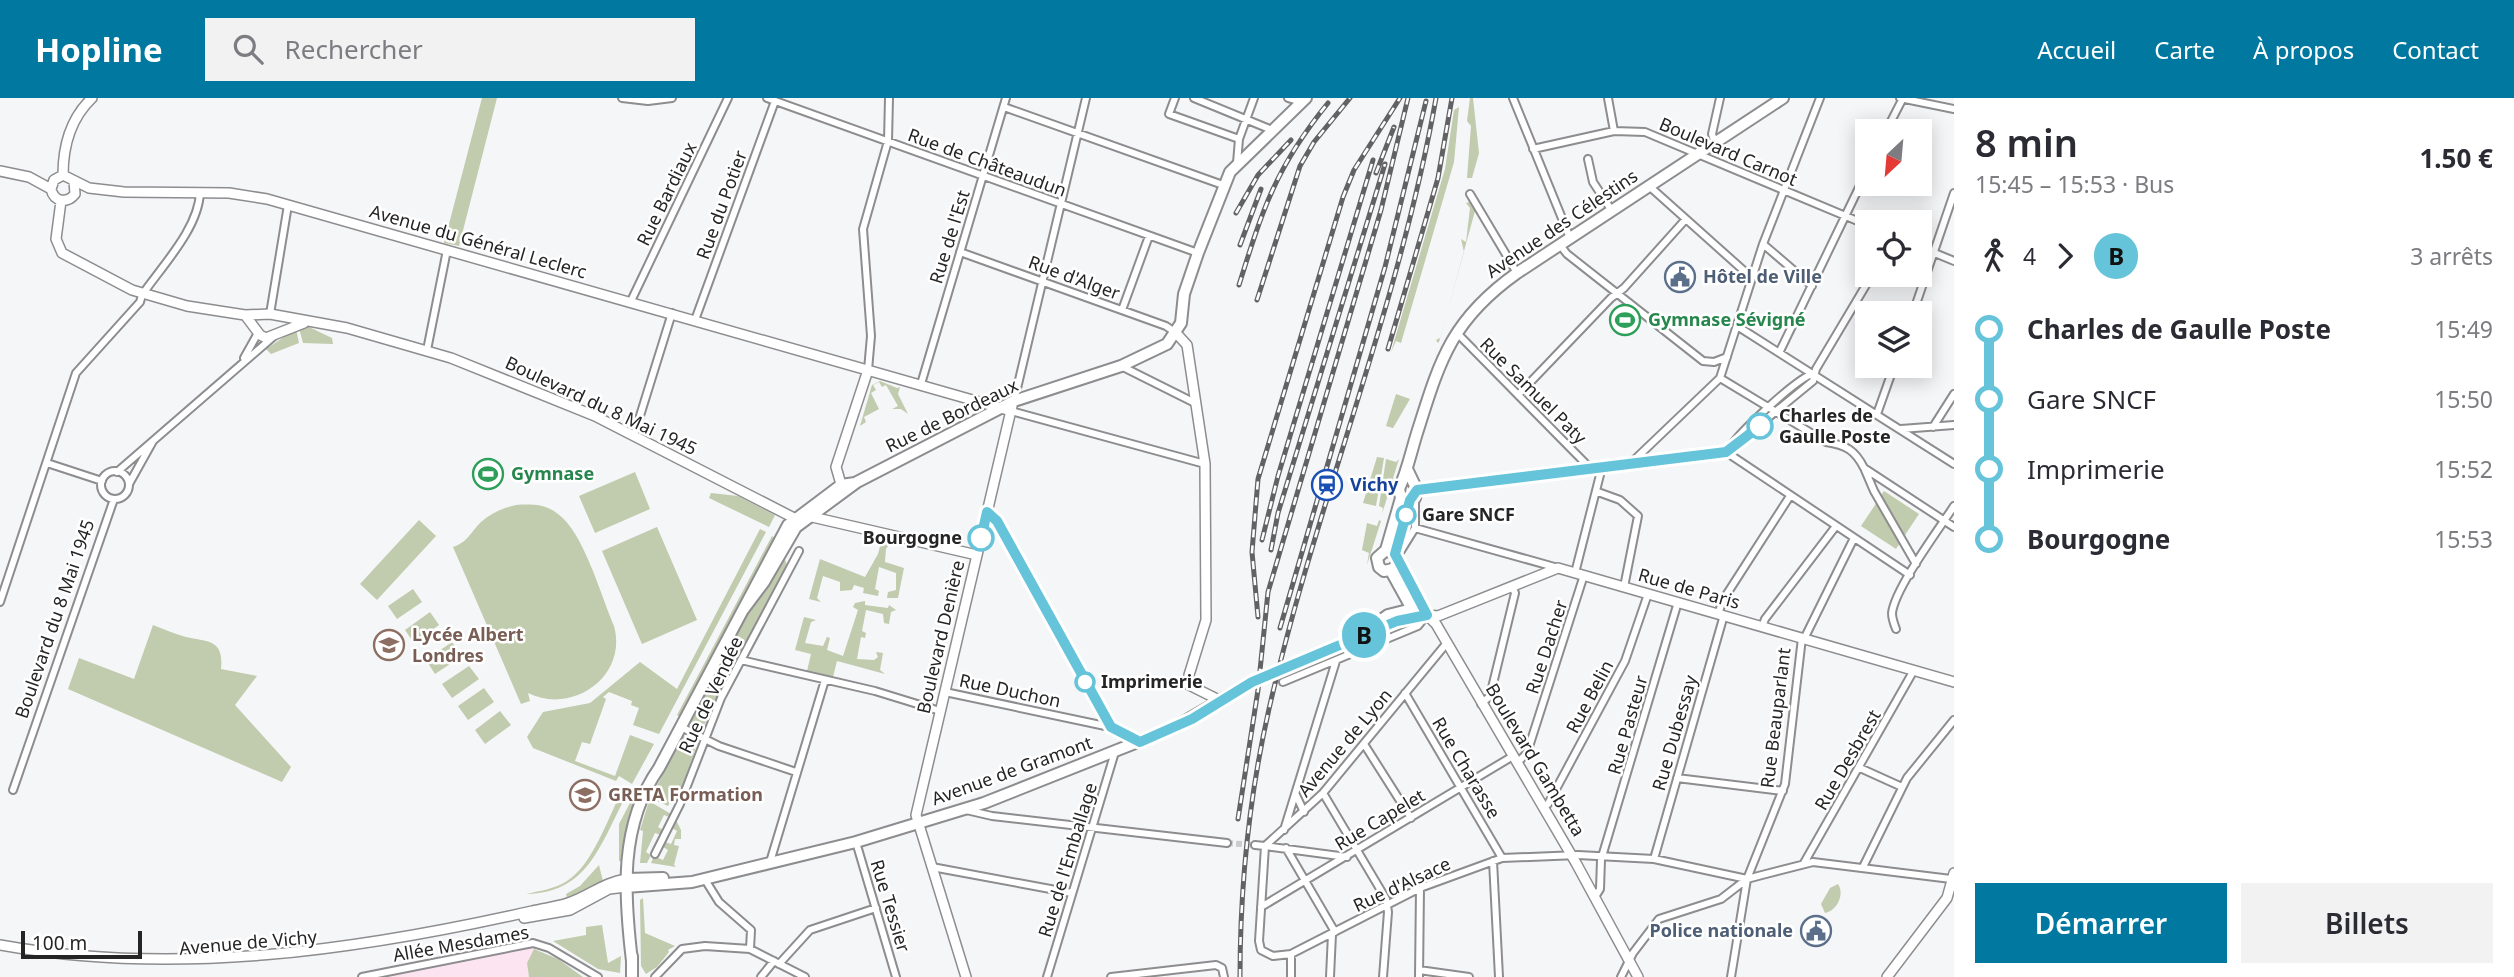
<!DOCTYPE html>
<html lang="fr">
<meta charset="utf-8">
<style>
:root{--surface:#fff;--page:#f2f2f3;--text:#2b2b33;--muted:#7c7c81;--accent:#0078a0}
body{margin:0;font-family:"Noto Sans",sans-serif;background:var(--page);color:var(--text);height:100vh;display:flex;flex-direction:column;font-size:26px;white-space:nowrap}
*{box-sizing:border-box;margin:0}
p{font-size:23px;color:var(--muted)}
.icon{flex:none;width:38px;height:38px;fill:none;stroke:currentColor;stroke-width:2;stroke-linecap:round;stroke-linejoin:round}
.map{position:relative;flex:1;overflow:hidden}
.panel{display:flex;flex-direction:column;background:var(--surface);width:560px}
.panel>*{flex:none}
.badge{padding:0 14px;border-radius:23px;font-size:24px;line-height:46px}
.needle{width:46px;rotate:206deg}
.tools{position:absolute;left:1855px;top:21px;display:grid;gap:14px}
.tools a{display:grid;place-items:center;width:77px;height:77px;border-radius:0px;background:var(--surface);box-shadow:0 4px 18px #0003;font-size:35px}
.scale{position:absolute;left:21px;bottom:18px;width:121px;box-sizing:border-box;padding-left:7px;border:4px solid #252526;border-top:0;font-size:19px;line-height:24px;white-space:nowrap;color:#252526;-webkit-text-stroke:5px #fff;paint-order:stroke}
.map>.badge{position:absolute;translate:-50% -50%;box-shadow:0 0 0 4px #fff}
.legs{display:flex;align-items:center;gap:10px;height:77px;padding:0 21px;font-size:23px}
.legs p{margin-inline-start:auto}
.headline{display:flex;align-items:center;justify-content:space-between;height:119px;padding:0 21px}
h1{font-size:38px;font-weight:600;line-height:52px}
.button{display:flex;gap:14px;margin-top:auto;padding:14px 21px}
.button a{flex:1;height:80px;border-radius:0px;background:var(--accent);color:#fff;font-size:28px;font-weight:600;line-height:80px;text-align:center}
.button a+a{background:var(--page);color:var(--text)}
ul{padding:0 21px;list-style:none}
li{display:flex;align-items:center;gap:24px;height:70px;font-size:26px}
li i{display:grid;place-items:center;width:10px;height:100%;margin:0 9px;background:currentColor}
li i::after{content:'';width:18px;height:18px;margin:-9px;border:5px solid;border-radius:50%;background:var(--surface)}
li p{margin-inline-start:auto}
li:first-child i{background:linear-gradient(#0000 50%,currentColor 0)}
li:last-child i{background:linear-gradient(currentColor 50%,#0000 0)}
header{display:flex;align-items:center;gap:42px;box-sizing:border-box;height:98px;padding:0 35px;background:var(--accent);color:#fff}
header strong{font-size:33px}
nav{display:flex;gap:38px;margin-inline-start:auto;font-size:24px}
.search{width:490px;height:63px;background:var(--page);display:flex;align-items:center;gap:18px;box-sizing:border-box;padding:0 24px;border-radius:0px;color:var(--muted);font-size:26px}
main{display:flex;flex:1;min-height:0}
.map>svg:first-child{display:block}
</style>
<header>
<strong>Hopline</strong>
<div class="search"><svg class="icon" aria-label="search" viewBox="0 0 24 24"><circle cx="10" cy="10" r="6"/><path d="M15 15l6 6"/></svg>Rechercher</div>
<nav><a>Accueil</a><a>Carte</a><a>À propos</a><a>Contact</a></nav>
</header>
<main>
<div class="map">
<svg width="1954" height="879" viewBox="0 0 1954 879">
<rect width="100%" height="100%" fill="#f5f6f8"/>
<!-- industrial -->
<path fill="#fce4f1" d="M540 846 527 865 529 879H367Z"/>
<!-- green -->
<path fill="#c1cbad" d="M482 0H497L459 148 444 145Z
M1470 0H1473L1479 55 1472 80H1467L1471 28 1467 23Z
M1459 9 1454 64 1401 245 1396 243 1391 254 1445 71 1454 12Z
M1469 104 1475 113 1439 244 1438 245 1436 242 1440 240 1464 154 1461 141 1466 144 1470 110 1466 105Z
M299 230 309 229 332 240 333 246 303 245Z
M296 231 299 245 271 256 266 251Z
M880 283 897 290 900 289 898 296 908 316 901 311H892L898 308 886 287 882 289 879 284 873 287 876 292 871 295 879 311 864 319 866 324 860 328 872 287Z
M1396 296 1410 301 1393 330 1386 328Z
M1377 359 1384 360 1376 408 1363 405Z
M1386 361 1396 364 1399 361 1382 416 1383 410 1379 408Z
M635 374 650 411 595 435 579 398Z
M1884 393 1919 416 1903 440 1879 400Z
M711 395 738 398 775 417 769 429 709 400Z
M1877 404 1902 442 1896 451 1861 428Z
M516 407C531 406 546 406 558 416 584 435 601 498 614 528 628 579 572 617 528 595L530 603 521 606 453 449C468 444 470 435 481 424 491 415 503 410 516 407Z
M419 422 436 438 377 502 360 486Z
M1379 422 1381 423 1367 467 1369 455 1362 452 1367 425 1377 428Z
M657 429 697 522 642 546 602 453Z
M760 431 766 434 659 636 633 627 639 610 631 607 632 603 609 594 603 599 606 601 590 646 582 644 575 663 615 678 630 637 654 646 632 686 619 678 616 683 533 650 527 639 543 614 590 605 640 564 677 591Z
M772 438 777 441 681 620 677 617Z
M882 441 901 446 890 445 886 451 885 464 904 470 898 500H887L888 494 896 492V475L879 469 875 491 879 493 878 498 863 495 864 490 854 487 852 492 840 493V484L823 478 817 500 821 504 809 501 820 461 865 479 878 456Z
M784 459 787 467 702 631 695 633 689 624 747 512Z
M413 491 422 504 397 521 388 508Z
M865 503V507L888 510 889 507 896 512 891 514 889 526 884 525 883 516 866 512 862 533 866 535 865 540 861 539 857 561 874 562 878 559 876 554 883 555 880 572 885 576 837 563 833 579 807 573 811 556 795 552 804 519 816 522 811 524 805 545 823 548 827 539 830 540 827 552 843 558 858 512 853 509 855 505Z
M430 514 439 527 414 545 405 532Z
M153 527C164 531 175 536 186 539 208 544 224 541 221 571L257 578 235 607 291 669 282 684 68 591 79 560 134 581Z
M452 544 462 558 435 576 426 562Z
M469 568 479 581 452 600 442 586Z
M484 590 494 604 468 622 458 608Z
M500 613 511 627 485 646 475 632Z
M683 638 695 642 697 646 678 702 672 700 668 708 657 703 653 695Z
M621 695 626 698C600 746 589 795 526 796 539 793 555 791 567 783 593 766 607 722 621 695Z
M632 701 636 704 625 764 619 763V726Z
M649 703 671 716 669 719 664 717 658 729 663 732 661 737 655 735 654 737 646 754 651 757 647 765H640L643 733 640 732Z
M676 722 681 732V741H675L674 747 679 748 674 767 676 769 651 765 654 758 663 762 668 752 663 749 665 744 671 746 677 733 672 730Z
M599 767 603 783 568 803 566 796 580 788Z
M1838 786C1845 796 1837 813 1825 815L1821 806 1830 790Z
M643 800 645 835 675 848 668 852 669 854 657 869 646 876 641 868 640 802Z
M602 827 608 865 621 858 620 875 598 871 553 843 586 837V829Z
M534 851 558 861 583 879H529L527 865Z"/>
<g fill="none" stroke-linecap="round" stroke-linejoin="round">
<!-- street-tunnel -->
<path stroke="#cbccce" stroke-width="6" stroke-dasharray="6 3" stroke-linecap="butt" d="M1227 745 1255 747"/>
<!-- street casing -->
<g stroke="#8d8d90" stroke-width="10">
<path id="street" d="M622 0 648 3 672 0
M767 0 1198 155
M1175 0 1169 16 1239 41
M1194 0 1272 32
M1288 0 1301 4
M1513 0 1570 140
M1608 0 1614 33
M1900 0 1954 11
M1004 9 1223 87
M1886 33 1903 0
M1715 45 1712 36 1720 0
M1533 51 1614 33 1645 34 1867 127
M1588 61 1593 84 1612 113
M1237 65 1239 41 1254 0
M1649 88 1752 180
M1470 96 1517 175
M1763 146 1812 188
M1560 147 1567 156 1703 263 1714 264 1727 259
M1920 149 1954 163
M960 154 1166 228 1176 235
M631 203 728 0
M1122 212 1149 138
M1913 215 1954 95
M270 216 288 107
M695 222 775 3
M1737 228 1954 366
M1456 234 1591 371
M427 252 447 152
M1780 253 1867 73
M244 260 258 235
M1121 268 1195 305
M868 272 871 238 863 131 888 43 889 0
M1720 280 1826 344C1846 347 1855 352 1864 370L1954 429
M921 286 1006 0
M1518 297 1611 200 1624 190 1685 122
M1014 303 1086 0
M1011 313 1205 366
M1877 316 1894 268
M1933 329 1954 296
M1901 331 1954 327
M634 337 672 215
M1728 352C1738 335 1796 281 1814 275
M1726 354 1910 477
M47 365 102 383
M1631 365 1720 280 1763 146 1820 0
M1865 372 1874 393 1916 466
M101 387a14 14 0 1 1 28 0a14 14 0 1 1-28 0Z
M117 374 273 239
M129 386 153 343
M1417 392 1726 354 1813 283 1816 271 1872 177
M1598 394 1620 402 1638 418 1624 489
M987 414 997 423 1110 629 1122 635
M1415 430 1558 470
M1397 459 1415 430V400
M1575 475 1602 369
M0 504 76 275 140 204 142 197C162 168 199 130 200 94
M1718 516 1723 502 1790 398
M1762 529 1765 521 1836 428
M1896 531C1894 526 1892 520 1892 515 1895 490 1939 431 1954 408
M1804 541 1854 440
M741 562 875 593 940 613
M1283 584 1418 528 1426 518
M945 594 1110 629
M1405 595 1502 760
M1481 606 1490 598 1515 495 1512 488
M681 629 719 648 796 674
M1364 646 1411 720
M1517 665 1527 655 1584 477
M1860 670 1902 689
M1677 680 1783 693
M13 692 114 401
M1323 695 1386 801 1388 814 1383 879
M1296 697 1304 714
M1543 709 1548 706 1625 563 1648 496
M966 712 992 718 1227 745
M1284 732 1336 563
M856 744 896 879
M1255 747 1265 748 1323 695 1446 546
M1286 750 1335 834
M655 756 680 706 721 600 799 453
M1347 759 1265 748 1259 843 1261 852 1273 858 1291 856 1420 790 1502 760 1578 757 1654 761 1747 781
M1654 761 1724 517
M1493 763 1499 879
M770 764 825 582
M1804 765 1914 572
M932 769 1072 795
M1863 769 1907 680 1954 622
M704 780 719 804 751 832 750 851
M1595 799 1600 791 1601 762 1678 504
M1261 809 1513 658
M1291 856V879
M779 866 810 832 876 810
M1419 872 1469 879
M362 879 533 845 549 850 598 879
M655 879 682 851 705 848 750 851 805 879
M761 879 774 863
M1047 879 1115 654
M1111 879 1216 867 1222 870 1224 879
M1330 879 1332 836
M1419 879 1420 790
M1621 879 1633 855 1659 821 1721 801 1747 781 1762 777 1813 764 1951 781
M1731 879 1747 781 1785 686 1802 540"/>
</g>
<!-- secondary casing -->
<g stroke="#8d8d90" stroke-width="12">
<path id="secondary" d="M0 73 29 79 51 91C54 104 67 106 75 96L74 83
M63 77C63 49 70 21 92 0
M51 91 54 82 63 77 89 90 124 94 229 95 267 101 1011 313
M61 103 56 141 62 155 132 192 187 208 245 217 270 216 347 230 451 260 595 318 794 420
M245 217 260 237 266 240 304 225
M1176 235 1187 247 1205 366 1206 522 1189 577V587L1219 602
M843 393 836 369 868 272
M808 418 977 457
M1427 517 1438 518 1558 470 1954 584
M1427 517 1436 526 1576 765 1638 879
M524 820 570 812 609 791 626 789
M0 847C176 879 359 852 532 813 544 810 557 809 568 805 590 798 603 784 627 781
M966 879 916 717 1012 308
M1887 879 1947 800 1954 775"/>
</g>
<!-- primary casing -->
<g stroke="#8d8d90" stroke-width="14">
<path id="primary" d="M1407 371 1417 392 1415 400 1408 403 1401 400 1399 391C1407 374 1411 354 1417 335 1440 262 1451 222 1517 175L1783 0
M1386 452 1401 400
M1398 464 1393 471 1384 473 1379 469 1377 460 1386 452 1395 456 1427 517
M1391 473 1412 511
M743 512 764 484 796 429 857 384 1014 303 1121 268 1167 246 1181 225 1184 196 1198 155 1230 74 1306 0
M1369 531 1388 517 1412 511
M1285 570 1397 523 1427 517
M627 781 663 780
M626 789 692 784 856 744 984 705 1173 630 1252 584
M632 858V879
M632 863C624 796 619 727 659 670L788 427 841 387 855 385"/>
</g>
<!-- street -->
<use href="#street" stroke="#fff" stroke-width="6"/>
<!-- secondary -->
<use href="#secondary" stroke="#fff" stroke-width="9"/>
<!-- primary -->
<use href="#primary" stroke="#fff" stroke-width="10"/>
<!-- rail casing -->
<g stroke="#626264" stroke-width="5">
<path id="rail" d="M1376 75 1394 29
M1236 115 1258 77 1291 42
M1240 147 1261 91
M1239 187C1263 110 1276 69 1328 5
M1257 202 1300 68 1314 44 1350 0
M1388 251 1438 80 1452 0
M1262 442 1278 378 1373 62
M1271 452 1278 415 1385 66
M1258 519 1252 454 1258 381 1343 99 1354 72 1400 0
M1280 530 1385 169 1426 3
M1238 721 1258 592 1268 494 1381 112 1408 0
M1240 879C1240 790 1249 699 1269 611 1316 405 1399 209 1436 0"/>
</g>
<!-- rail -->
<use href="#rail" stroke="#fff" stroke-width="2.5" stroke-dasharray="8" stroke-linecap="butt"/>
<!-- primary-bridge casing -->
<g stroke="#8d8d90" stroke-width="14" stroke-linecap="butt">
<path id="primary-bridge" d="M1252 584 1285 570"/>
</g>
<!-- primary-bridge -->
<use href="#primary-bridge" stroke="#fff" stroke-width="10"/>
</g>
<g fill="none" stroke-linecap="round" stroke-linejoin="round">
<!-- line-1 casing -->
<g stroke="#fff" stroke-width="16">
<path id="line-1" d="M981 440 987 414 997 423 1111 629 1140 644 1192 621 1252 584 1397 523 1427 517 1395 456 1410 402 1417 392 1726 354 1760 328"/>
</g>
<!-- line-1 -->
<use href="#line-1" stroke="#66c4da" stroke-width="10"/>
</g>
<!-- icons -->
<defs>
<g id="civic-ring" transform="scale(1.575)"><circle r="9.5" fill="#fff" stroke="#5c6f8a" stroke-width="1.5"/><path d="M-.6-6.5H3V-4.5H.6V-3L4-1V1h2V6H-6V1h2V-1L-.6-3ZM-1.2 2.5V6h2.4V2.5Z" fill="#5c6f8a"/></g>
<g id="stadium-ring" transform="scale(1.575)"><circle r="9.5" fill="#fff" stroke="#2e9e5b" stroke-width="1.5"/><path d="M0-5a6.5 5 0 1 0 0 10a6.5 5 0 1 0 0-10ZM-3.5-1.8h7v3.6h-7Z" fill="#2e9e5b"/></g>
<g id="station-ring" transform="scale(1.575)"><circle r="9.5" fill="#fff" stroke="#1a4fb4" stroke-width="1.5"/><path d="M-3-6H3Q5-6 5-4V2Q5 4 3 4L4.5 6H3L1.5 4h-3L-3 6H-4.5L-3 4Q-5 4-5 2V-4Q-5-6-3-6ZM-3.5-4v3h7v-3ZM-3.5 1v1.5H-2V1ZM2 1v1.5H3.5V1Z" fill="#1a4fb4"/></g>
<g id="school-ring" transform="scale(1.575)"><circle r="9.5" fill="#fff" stroke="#8d6e63" stroke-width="1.5"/><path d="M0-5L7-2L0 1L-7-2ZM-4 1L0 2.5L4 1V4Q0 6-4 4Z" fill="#8d6e63"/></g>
<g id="university-ring" transform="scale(1.575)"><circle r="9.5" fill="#fff" stroke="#8d6e63" stroke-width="1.5"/><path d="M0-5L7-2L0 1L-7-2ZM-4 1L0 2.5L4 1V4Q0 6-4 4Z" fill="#8d6e63"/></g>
</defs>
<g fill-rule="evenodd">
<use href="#civic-ring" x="1680" y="179"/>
<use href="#stadium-ring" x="1625" y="222"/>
<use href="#stadium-ring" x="488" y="376"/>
<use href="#station-ring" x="1327" y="387"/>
<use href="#school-ring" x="389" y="547"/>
<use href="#university-ring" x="585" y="697"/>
<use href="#civic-ring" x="1816" y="833"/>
</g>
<!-- markers -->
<g fill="#fff" stroke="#66c4da" stroke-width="3.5">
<circle cx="1760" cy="328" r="12"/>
<circle cx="1406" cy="417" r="9"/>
<circle cx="981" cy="440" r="12"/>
<circle cx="1085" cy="584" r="9"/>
</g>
<g text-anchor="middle" stroke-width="5" stroke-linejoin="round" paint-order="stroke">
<!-- street labels -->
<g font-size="18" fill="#252526" stroke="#fff">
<text transform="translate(1728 54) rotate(23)" y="6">Boulevard Carnot</text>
<text transform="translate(987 65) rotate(20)" y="6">Rue de Châteaudun</text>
<text transform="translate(667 96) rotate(-64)" y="6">Rue Bardiaux</text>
<text transform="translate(722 107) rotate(-70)" y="6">Rue du Potier</text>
<text transform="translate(1562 126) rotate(-34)" y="6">Avenue des Célestins</text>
<text transform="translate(950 139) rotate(-73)" y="6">Rue de l'Est</text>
<text transform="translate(478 144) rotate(16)" y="6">Avenue du Général Leclerc</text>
<text transform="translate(1074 180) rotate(20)" y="6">Rue d'Alger</text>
<text transform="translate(1533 293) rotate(45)" y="6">Rue Samuel Paty</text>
<text transform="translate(601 308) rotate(25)" y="6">Boulevard du 8 Mai 1945</text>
<text transform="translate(952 318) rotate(-26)" y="6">Rue de Bordeaux</text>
<text transform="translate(1689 491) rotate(16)" y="6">Rue de Paris</text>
<text transform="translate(55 521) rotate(-71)" y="6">Boulevard du 8 Mai 1945</text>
<text transform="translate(941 539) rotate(-77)" y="6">Boulevard Denière</text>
<text transform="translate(1547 549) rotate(-72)" y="6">Rue Dacher</text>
<text transform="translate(1010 593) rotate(12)" y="6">Rue Duchon</text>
<text transform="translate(711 597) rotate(-65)" y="6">Rue de Vendée</text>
<text transform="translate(1590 599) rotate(-62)" y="6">Rue Belin</text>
<text transform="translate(1776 620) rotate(-83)" y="6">Rue Beauparlant</text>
<text transform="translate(1628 627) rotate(-74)" y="6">Rue Pasteur</text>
<text transform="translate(1675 635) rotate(-74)" y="6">Rue Dubessay</text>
<text transform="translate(1345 645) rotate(-50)" y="6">Avenue de Lyon</text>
<text transform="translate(1535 662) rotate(59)" y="6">Boulevard Gambetta</text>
<text transform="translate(1848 662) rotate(-60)" y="6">Rue Desbrest</text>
<text transform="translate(1466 670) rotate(59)" y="6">Rue Charasse</text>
<text transform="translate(1012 673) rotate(-20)" y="6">Avenue de Gramont</text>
<text transform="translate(1380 722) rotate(-31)" y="6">Rue Capelet</text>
<text transform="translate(1068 762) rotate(-73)" y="6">Rue de l'Emballage</text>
<text transform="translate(1402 787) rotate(-25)" y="6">Rue d'Alsace</text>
<text transform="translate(890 808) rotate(73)" y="6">Rue Tessier</text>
<text transform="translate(248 845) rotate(-5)" y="6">Avenue de Vichy</text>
<text transform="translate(461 846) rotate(-10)" y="6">Allée Mesdames</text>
</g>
<!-- service labels -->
<g font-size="18" font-weight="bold" fill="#4e5e75" stroke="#fff" text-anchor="start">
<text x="1703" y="185">Hôtel de Ville</text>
<text x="1793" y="839" text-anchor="end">Police nationale</text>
</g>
<!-- leisure labels -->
<g font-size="18" font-weight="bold" fill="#27864d" stroke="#fff" text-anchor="start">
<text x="1648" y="228">Gymnase Sévigné</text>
<text x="511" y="382">Gymnase</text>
</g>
<!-- stop labels -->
<g font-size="18" font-weight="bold" fill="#252526" stroke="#fff" text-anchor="start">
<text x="1779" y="324">Charles de<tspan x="1779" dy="21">Gaulle Poste</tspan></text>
<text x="1422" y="423">Gare SNCF</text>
<text x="962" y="446" text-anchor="end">Bourgogne</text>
<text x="1101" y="590">Imprimerie</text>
</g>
<!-- transit labels -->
<g font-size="18" font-weight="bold" fill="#164399" stroke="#fff" text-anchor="start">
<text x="1350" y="393">Vichy</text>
</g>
<!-- education labels -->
<g font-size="18" font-weight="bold" fill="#785e54" stroke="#fff" text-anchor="start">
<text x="412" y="543">Lycée Albert<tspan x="412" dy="21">Londres</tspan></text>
<text x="608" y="703">GRETA Formation</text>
</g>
</g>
</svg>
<div class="tools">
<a><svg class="needle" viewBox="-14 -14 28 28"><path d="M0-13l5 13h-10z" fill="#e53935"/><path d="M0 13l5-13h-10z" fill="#7c7c81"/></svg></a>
<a><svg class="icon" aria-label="locate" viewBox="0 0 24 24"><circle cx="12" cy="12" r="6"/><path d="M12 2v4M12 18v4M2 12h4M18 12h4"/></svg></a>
<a><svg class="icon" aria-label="layers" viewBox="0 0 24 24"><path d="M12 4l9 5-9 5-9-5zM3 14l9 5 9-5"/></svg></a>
</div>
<div class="scale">100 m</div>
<b class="badge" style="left:1364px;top:537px;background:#66c4da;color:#111">B</b>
</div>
<section class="panel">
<div class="headline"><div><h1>8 min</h1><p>15:45 – 15:53 · Bus</p></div><b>1.50 €</b></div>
<div class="legs"><svg class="icon" aria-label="walk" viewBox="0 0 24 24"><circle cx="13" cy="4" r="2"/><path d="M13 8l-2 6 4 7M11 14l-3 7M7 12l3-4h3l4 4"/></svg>4<svg class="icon" aria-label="forward" viewBox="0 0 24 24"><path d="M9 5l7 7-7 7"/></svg><b class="badge" style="background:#66c4da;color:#111">B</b><p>3 arrêts</p></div>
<ul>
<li><i style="color:#66c4da"></i><b>Charles de Gaulle Poste</b><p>15:49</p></li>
<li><i style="color:#66c4da"></i><span>Gare SNCF</span><p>15:50</p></li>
<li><i style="color:#66c4da"></i><span>Imprimerie</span><p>15:52</p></li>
<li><i style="color:#66c4da"></i><b>Bourgogne</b><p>15:53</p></li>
</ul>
<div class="button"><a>Démarrer</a><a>Billets</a></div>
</section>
</main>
